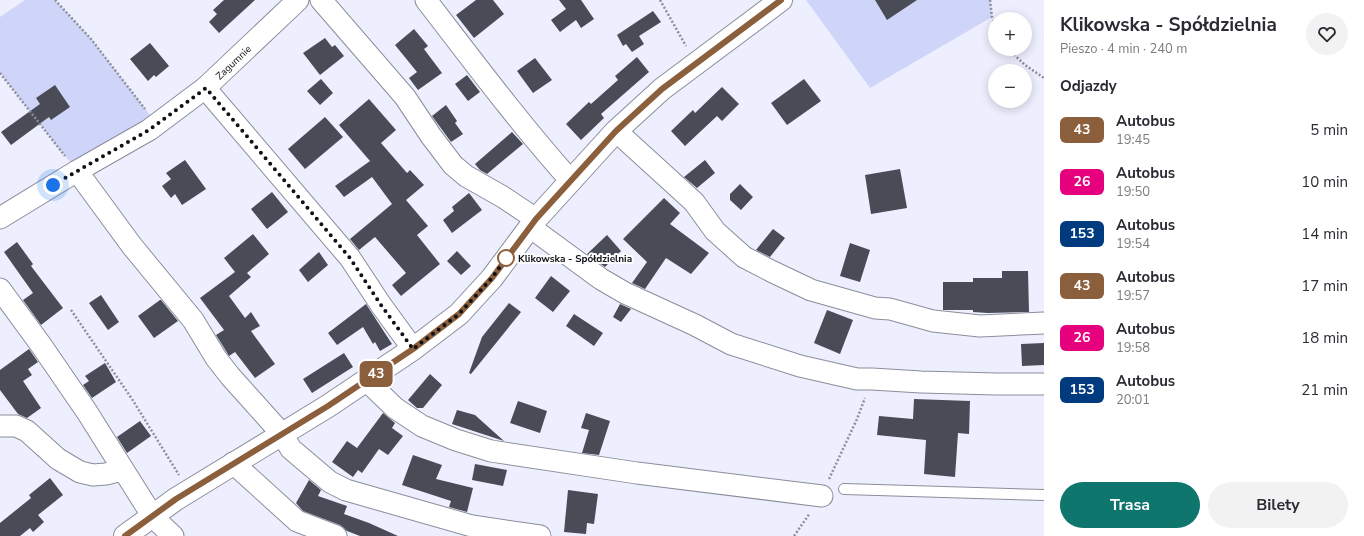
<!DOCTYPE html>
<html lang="pl">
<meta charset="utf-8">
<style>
:root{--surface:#fff;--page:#f2f2f3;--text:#2b2b33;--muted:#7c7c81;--accent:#0f766e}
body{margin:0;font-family:"Nunito Sans",sans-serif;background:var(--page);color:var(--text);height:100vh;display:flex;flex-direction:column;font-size:15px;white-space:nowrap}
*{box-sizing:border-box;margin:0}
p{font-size:13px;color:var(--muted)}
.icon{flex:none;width:22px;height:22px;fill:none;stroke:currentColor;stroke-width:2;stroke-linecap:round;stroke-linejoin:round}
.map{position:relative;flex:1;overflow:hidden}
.drawer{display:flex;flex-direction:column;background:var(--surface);width:320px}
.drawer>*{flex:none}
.badge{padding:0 8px;border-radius:6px;font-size:14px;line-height:26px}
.tools{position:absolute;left:988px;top:12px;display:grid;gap:8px}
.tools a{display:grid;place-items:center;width:44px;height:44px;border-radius:50%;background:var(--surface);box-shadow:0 2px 10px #0003;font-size:20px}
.you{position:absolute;width:20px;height:20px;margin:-10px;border:3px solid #fff;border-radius:50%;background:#1a73e8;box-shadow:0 0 0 6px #1a73e833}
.map>.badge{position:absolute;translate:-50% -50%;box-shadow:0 0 0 2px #fff}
h2{padding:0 16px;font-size:15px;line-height:36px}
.round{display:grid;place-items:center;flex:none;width:42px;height:42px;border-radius:21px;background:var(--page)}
.summary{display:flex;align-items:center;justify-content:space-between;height:68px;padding:0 16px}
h1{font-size:19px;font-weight:700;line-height:30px}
.primary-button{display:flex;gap:8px;margin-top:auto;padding:8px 16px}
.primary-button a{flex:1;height:46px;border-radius:24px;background:var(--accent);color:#fff;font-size:16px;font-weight:700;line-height:46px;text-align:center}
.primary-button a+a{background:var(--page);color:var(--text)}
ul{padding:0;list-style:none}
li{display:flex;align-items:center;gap:12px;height:52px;padding:0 16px}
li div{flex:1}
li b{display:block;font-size:15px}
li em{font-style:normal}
li .badge{min-width:44px;font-weight:700;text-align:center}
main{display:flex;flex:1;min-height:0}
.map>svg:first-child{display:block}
</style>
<main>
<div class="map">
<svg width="1044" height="536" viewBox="0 0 1044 536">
<rect width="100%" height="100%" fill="#edeffe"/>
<!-- green -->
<path fill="#cfd5f9" d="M25 0H55L91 39 157 124 77 171 0 73V17Z
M806 0H990L992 17 870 88Z"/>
<!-- building -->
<path fill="#494b57" d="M224 0H255L219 33 209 22 217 14 213 10Z
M476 0H493L504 14 474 38 456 15Z
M559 0H581L594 19 581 28 576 20 560 32 551 20 566 9Z
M875 0H917L887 20Z
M653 11 661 22 639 36 644 44 632 52 626 44 623 46 617 35Z
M414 29 428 46 424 49 442 73 418 90 409 78 417 72 395 45Z
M325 38 332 47 335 45 344 56 320 75 303 53Z
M150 43 169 66 156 77 154 75 148 81 130 59Z
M637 57 649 72 601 114 604 118 581 140 566 124 589 102 591 104 618 80 615 76Z
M535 58 552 80 533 93 517 71Z
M467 75 480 92 468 101 455 84Z
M321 79 333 93 320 105 307 91Z
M804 79 821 101 787 125 771 103Z
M55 85 70 107 51 120 49 117 11 145 1 132 40 104 36 98Z
M722 87 739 104 722 121 717 116 685 146 671 131 693 110 695 113Z
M369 99 396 130 381 143 407 173 410 170 424 185 406 200 428 226 417 235 440 264 401 296 392 285 406 273 375 237 359 250 350 239 392 204 372 177 344 197 335 186 370 161 339 125Z
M446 105 457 121 455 123 463 134 451 142 432 116Z
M325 117 343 137 305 169 288 149Z
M512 132 523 144 487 174 480 170 475 164Z
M185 160 206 189 182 205 175 194 171 198 162 186 171 179 166 173Z
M705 160 715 173 697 188 684 177Z
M900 169 907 208 871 214 865 175Z
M740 184 753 197 741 210 730 200V194Z
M272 192 288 212 267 229 251 209Z
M469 193 482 210 452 233 443 220 454 211 452 207Z
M664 198 680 213 670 224 709 253 691 274 666 258 645 289 632 283 647 262 623 239Z
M773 229 785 238 770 257 756 250Z
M253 234 269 254 247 273 251 277 229 296 245 318 251 312 260 326 251 331 275 364 255 378 235 352 229 356 226 351 216 335 224 330 200 298 235 272 224 258Z
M607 235 621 251 605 267 587 254Z
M17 242 33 264 31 266 63 308 41 325 23 300 33 293 4 252Z
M850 243 870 250 860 282 840 276Z
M457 251 471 266 461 275 447 261Z
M319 252 328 265 308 282 299 270Z
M1002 271H1028L1029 312 988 313 973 312V310H943V282H973V278H1002Z
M551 276 570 291 553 312 535 298Z
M101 295 119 322 108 330 89 303Z
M160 300H161L178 321 154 338 138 316Z
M509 303 521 312 471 374 469 373 482 337Z
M366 304 392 344 380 351 375 342 373 344 363 327 337 345 328 333Z
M620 304 631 309 621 322 613 317Z
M827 310 853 320 840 354 814 343Z
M574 314 603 333 594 346 566 326Z
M1044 343V365L1022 366 1021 344Z
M29 349 38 362 28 369 32 375 23 381 41 408 27 418 18 414 0 390V370Z
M344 353 353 367 312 393 303 379Z
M105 363 116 382 92 398 83 385 89 381 85 376Z
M430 374 442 385 423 408H417L408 400Z
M914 399 970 401 969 434 958 433 955 477 924 474 926 440 877 435 879 416 913 419Z
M518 401 547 411 540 433 510 423Z
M457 410 475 415 504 441 452 424Z
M383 413 395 423 392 428 403 436 388 455 379 449 362 473 358 470 353 477 332 462 347 441 357 448Z
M586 413 610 421 599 455 582 453 589 430 581 428Z
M140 421 151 436 127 453 117 437Z
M413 455 442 465 436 479 473 488 467 512 449 507 451 501 402 485Z
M475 464 507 470 503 486 472 480Z
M50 478 63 495 38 515 44 522 33 532 30 528 20 536H0V523L31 498 29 495Z
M309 480 321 490 318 496 347 506 344 514 369 523 398 536H360L347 531 340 525 303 511 296 503Z
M568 490 598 494 594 524 587 523 586 534 564 532Z"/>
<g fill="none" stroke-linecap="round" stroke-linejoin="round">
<!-- lane casing -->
<g stroke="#8b8d9a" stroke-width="12">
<path id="lane" d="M844 489 1044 495"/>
</g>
<!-- street casing -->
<g stroke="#8b8d9a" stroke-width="23">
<path id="street" d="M321 0 405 97 431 136 453 165 466 176 503 197 536 219
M426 0C473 61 520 124 571 181
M205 88 350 258 381 305 413 349
M616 131 694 202 715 231 744 257 771 271 811 290 875 308 890 309 933 321 980 326 1044 323
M77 171 132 246 193 320 216 358 230 376 282 434 291 449 330 482 346 490 472 526 540 536
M0 218 77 171 149 130 205 88 298 0
M530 227 601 279 625 293 695 325 731 344 800 366 857 379H872L921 382 996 384H1044
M0 289 41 345 87 412 153 517 173 536
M366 380 395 408 422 426 456 440 491 451 637 473 822 496
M0 426H16L27 431 58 459 80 472 93 475 106 474 122 470
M233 463 297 521 336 536"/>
</g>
<!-- secondary casing -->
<g stroke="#8b8d9a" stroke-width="24">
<path id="secondary" d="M125 536 176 499 328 406 413 349 459 314 492 278 536 219 616 131 662 89 781 0"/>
</g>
<!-- path -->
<path stroke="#8e8f99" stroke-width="2.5" stroke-dasharray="2 2" stroke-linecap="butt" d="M55 0 91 39 145 109
M660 0 686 46
M990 0 992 17 995 24
M1008 49 1025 65 1044 78
M0 73 65 156
M71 310 132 399 179 475
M829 479 857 419 865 398
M794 536 810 513"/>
<!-- lane -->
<use href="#lane" stroke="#fff" stroke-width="10"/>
<!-- street -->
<use href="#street" stroke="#fff" stroke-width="21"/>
<!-- secondary -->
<use href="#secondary" stroke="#fff" stroke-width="22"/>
</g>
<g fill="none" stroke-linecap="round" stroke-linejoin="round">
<!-- line casing -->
<g stroke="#fff" stroke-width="9">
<path id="line" d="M125 536 176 499 328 406 413 349 459 314 492 278 536 219 616 131 662 89 781 0"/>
</g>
<!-- line -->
<use href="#line" stroke="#8b5e3c" stroke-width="6"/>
<!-- walk -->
<path stroke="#101115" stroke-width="4" stroke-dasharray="0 7.2" d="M53 185 149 130 206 88 350 258 381 305 413 349 459 314 492 278 507 257 506 258"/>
</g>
<!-- markers -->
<circle fill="#fff" stroke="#8b5e3c" stroke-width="2" cx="506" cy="258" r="8"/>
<g text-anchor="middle" stroke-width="4" stroke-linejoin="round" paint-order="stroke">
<!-- street labels -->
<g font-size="10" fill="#101115" stroke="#fdfdfd">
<text transform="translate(233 62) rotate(-44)" y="4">Zagumnie</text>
</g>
<!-- stop labels -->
<g font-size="10" font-weight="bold" fill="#101115" stroke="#fdfdfd" text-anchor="start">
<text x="518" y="262">Klikowska - Spółdzielnia</text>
</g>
</g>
</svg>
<div class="tools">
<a>+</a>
<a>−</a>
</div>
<div class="you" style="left:53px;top:185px"></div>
<b class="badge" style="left:376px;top:374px;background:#8b5e3c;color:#fff">43</b>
</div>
<section class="drawer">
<div class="summary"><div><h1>Klikowska - Spółdzielnia</h1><p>Pieszo · 4 min · 240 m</p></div><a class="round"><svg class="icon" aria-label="heart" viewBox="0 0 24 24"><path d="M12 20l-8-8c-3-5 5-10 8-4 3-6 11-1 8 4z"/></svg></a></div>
<h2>Odjazdy</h2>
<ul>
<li><span class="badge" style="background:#8b5e3c;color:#fff">43</span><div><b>Autobus</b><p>19:45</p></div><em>5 min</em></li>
<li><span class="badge" style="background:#e6007e;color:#fff">26</span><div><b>Autobus</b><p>19:50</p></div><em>10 min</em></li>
<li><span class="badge" style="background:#003b80;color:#fff">153</span><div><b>Autobus</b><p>19:54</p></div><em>14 min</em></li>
<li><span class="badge" style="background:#8b5e3c;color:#fff">43</span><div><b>Autobus</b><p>19:57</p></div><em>17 min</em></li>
<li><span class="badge" style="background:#e6007e;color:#fff">26</span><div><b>Autobus</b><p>19:58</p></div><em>18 min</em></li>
<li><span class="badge" style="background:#003b80;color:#fff">153</span><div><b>Autobus</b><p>20:01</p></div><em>21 min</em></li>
</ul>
<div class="primary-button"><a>Trasa</a><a>Bilety</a></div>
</section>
</main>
